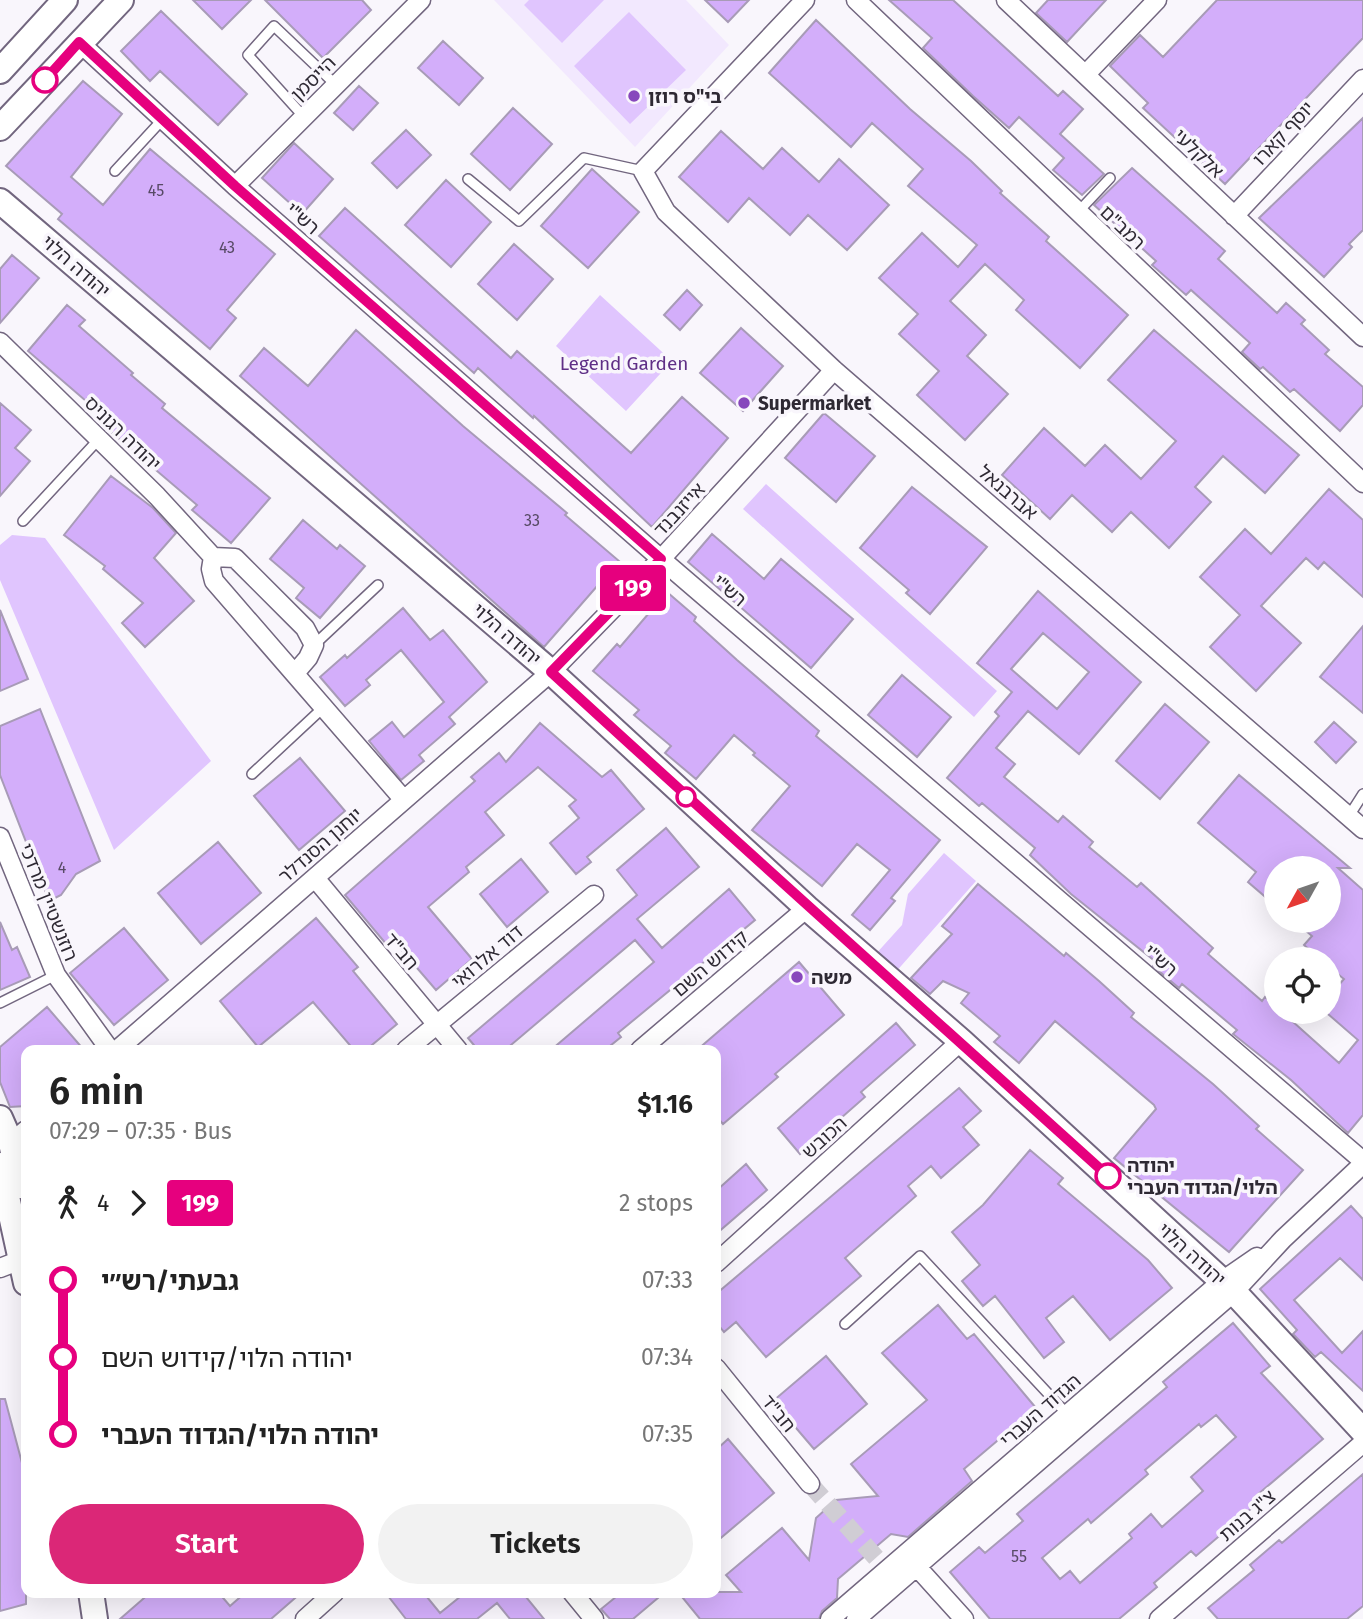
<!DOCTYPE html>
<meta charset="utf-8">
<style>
:root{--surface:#fff;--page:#f2f2f2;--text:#222;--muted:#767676;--accent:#db2777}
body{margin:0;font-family:"Fira Sans","Noto Sans Hebrew",sans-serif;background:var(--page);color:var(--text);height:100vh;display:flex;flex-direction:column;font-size:26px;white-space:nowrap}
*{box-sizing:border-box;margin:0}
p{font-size:23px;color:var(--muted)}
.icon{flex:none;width:38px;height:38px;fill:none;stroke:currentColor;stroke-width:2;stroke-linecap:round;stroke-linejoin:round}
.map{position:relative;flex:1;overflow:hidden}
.side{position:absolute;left:21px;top:1045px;width:700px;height:553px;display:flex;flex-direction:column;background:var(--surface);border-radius:14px;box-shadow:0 7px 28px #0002}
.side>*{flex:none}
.badge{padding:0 14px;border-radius:5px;font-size:24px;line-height:46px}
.needle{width:46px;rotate:230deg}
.controls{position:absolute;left:1264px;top:856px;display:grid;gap:14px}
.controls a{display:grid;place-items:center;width:77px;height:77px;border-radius:50%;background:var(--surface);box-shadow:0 7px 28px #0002;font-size:35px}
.map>.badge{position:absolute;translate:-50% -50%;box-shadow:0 0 0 4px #fff}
.legs{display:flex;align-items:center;gap:10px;height:77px;padding:0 28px;font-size:23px}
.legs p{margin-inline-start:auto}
.overview{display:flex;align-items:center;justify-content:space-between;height:119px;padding:0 28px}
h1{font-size:38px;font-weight:600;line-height:52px}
.primary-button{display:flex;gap:14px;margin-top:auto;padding:14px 28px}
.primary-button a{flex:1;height:80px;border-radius:42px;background:var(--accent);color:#fff;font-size:28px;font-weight:600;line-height:80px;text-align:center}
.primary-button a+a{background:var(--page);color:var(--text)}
ul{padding:0 28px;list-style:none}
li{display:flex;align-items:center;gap:24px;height:77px;font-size:26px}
li i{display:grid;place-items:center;width:10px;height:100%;margin:0 9px;background:currentColor}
li i::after{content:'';width:18px;height:18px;margin:-9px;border:5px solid;border-radius:50%;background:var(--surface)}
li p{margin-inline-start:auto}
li:first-child i{background:linear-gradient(#0000 50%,currentColor 0)}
li:last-child i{background:linear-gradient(currentColor 50%,#0000 0)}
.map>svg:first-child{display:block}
</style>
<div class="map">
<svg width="1363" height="1619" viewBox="0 0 1363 1619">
<rect width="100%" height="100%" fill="#f9f6fc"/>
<!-- built -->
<path fill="#f2e8fe" d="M494 0H686L729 45 635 147Z"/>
<!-- green -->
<path fill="#e0c5fe" d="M529 0H604L562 43 524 5Z
M629 12 686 70 630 124 574 66Z
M600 295 672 361 626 411 556 346Z
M766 484 997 691 974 717 743 509Z
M12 535 45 538 211 761 114 850 0 580V545Z
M944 853 976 881 894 974 874 956 902 925 908 894Z"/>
<!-- building -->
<path fill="#d3aefa" stroke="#a89bb7" stroke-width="2" fill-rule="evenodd" d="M193 0H251L222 29Z
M265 0H362L371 10 323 58Z
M705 0H749L728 22Z
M889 0H953L1058 96 1063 91 1083 109 1060 134 1104 174 1082 195 1053 170 1064 158 1019 117 1009 128 973 96 923 48 932 38Z
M1048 0H1106L1067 42 1036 13Z
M1217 0H1363V38L1225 184 1143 108 1148 103 1110 66 1140 35 1163 57Z
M161 11 247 94 218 125 160 71 150 81 121 51Z
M816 20 910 109 971 161 1002 191 1000 193 1049 237 1046 241 1128 315 1080 368 1016 310 1024 300 985 264 950 301 986 335 967 356 1008 394 965 440 917 395 939 371 899 334 918 314 879 278 922 233 958 267 977 245 908 186 923 169 872 123 851 147 769 73Z
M443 41 483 78 459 105 418 68Z
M83 81 122 114 71 177 103 205 150 149 275 254 227 310 236 318 210 349 58 219 62 214 6 166Z
M359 86 378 103 353 130 334 113Z
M513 108 552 144 510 190 471 154Z
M1363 118V230L1349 244 1352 247 1324 277 1259 218Z
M406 130 431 155 397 188 372 163Z
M721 131 763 169 782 148 819 182 839 159 889 205 847 250 808 215 790 235 749 198 728 222 679 177Z
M294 143 333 179 302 214 262 178Z
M1132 168 1225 251 1218 259 1277 313 1286 303 1305 320 1301 324 1329 350 1325 354 1363 387V405L1340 431 1294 389 1290 392 1263 367 1260 369 1242 352 1250 343 1191 290 1186 295 1152 265 1156 261 1094 205Z
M592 169 639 212 588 268 541 226Z
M446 180 491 222 451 267 405 225Z
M345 208 511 358 517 351 631 453 682 397 728 438 652 527 534 416 533 418 478 368 474 373 319 236Z
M514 244 553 279 517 320 478 284Z
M12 255 39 278 0 323V269Z
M687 290 702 305 680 330 664 315Z
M67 305 85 320 79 326 133 373 131 375 165 404 162 408 270 498 231 543 192 510 197 505 103 425 108 420 28 351Z
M741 328 783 366 743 411 700 373Z
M356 330 463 426 567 513 565 515 619 561 544 647 240 376 264 348 308 386Z
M1154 330 1299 455 1265 493 1223 456 1195 487 1211 502 1169 548 1131 512 1112 532 1072 495 1050 519 1002 475 1044 428 1085 466 1105 445 1141 479 1176 441 1108 380Z
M0 403 31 430 15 448 30 461 0 496Z
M824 413 875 456 836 502 785 458Z
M111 476 153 508 176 533 154 558 194 601 145 647 122 623 143 603 103 569 105 566 64 535Z
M912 487 987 547 930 614 906 593 909 590 860 548Z
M1329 489 1363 520V597L1324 562 1318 569 1306 558 1261 606 1301 643 1256 691 1210 647 1240 615 1200 577 1245 529 1271 554Z
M303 520 337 549 340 545 365 566 320 618 296 598 304 588 270 559Z
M712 534 764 579 781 559 853 619 811 668 688 562Z
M1038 591 1141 682 1079 754 1028 711 996 748 1015 764 1004 777 1058 822 1063 816 1093 842 1089 847 1137 887 1141 883 1213 948 1208 954 1262 1001 1265 997 1276 1006V1012H1282L1339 1063 1358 1040 1328 1014V997L1344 979 1328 966V959H1320L1304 945 1312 936 1293 920H1328V868H1276V906L1248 882 1256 872 1198 823 1239 775 1350 868H1338L1363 890V1115L1348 1133 1291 1080 1233 1034 1237 1030 1182 984 1179 988 1153 966 1156 962 1071 894 1030 855 1035 848 982 803 979 806 947 778 999 716 995 712 1012 692 977 663ZM1043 633 1089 672 1057 709 1011 669Z
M667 592 696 617 694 621 737 660 819 731 816 736 940 840 891 898 895 901 870 930 852 915 890 870 857 844 822 886 752 830 790 786 753 755 755 753 734 735 696 779 665 753 671 746 634 715 639 710 593 671 617 644 620 647Z
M403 608 430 640 443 630 487 682 449 717 455 724 419 755 424 761 401 780 369 741 392 722 404 737 444 702 401 650 366 680 370 685 345 706 320 677 345 655 347 658Z
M0 610 28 679 0 691Z
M1363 626V713L1320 677Z
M902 675 951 717 917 757 868 715Z
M1165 704 1209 742 1160 799 1116 761Z
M40 709 100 861 76 874 61 895 49 901 0 775V726Z
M1334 722 1356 742 1336 763 1315 742Z
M540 723 602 777 611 770 644 809 587 857 591 862 576 874 550 843 579 818 569 806 576 800 538 767 485 812 504 835 466 867 469 872 428 907 472 959 436 990 393 940 387 945 345 895 475 781 471 777 499 753 506 762Z
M300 758 345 811 299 850 254 796Z
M666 828 699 867 637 919 662 948 729 889 755 920 618 1033 621 1037 605 1050H551L654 962 635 940 505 1050H478L468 1038 637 895 617 870Z
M218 842 261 893 201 944 158 893Z
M521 859 548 892 507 927 480 894Z
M978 884 1064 956 1066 953 1099 981 1134 1013 1131 1017 1213 1084 1259 1126 1256 1129 1303 1170 1229 1252 1114 1158 1156 1109 1154 1105 1055 1021 1019 1063 994 1042 1000 1036 961 1003 969 993 943 981 930 994 911 978 952 934 942 926Z
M316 918 358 967 353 971 397 1024 366 1050H354L313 1002 258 1047 220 1001Z
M0 922 12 950 17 947 30 977 0 990Z
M124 928 168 980 114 1025 70 973Z
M799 962 844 1015 775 1074 778 1077 723 1124 716 1116V1050H697Z
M47 1007 84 1050H26V1106L10 1107 0 1082V1047Z
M896 1023 915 1045 861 1092 865 1097 800 1154 778 1128Z
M959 1088 981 1111 963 1127 979 1145 941 1178 931 1166 908 1186 916 1196 845 1258 861 1276 766 1357 736 1322 724 1332 716 1322V1294Z
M1030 1150 1063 1178 1058 1184 1148 1260 1172 1288 1110 1340 1073 1296 1046 1318 1064 1342 1044 1358 995 1296 983 1306 962 1281 980 1265 952 1232 983 1205Z
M746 1164 767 1190 716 1234V1191Z
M1351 1206 1363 1219V1280L1340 1258 1294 1300 1342 1353 1363 1331V1391L1321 1352 1315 1357 1293 1334 1297 1330 1260 1289Z
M938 1305 967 1339 974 1334 1036 1408 964 1469 972 1481 908 1537 891 1534 838 1579 837 1598 822 1611 819 1619H700L678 1592H741L726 1575 782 1528 809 1560 816 1518 836 1500 878 1496 851 1464 927 1400 882 1353Z
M1233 1323 1270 1366 1261 1373 1323 1439 1256 1496 1260 1501 1196 1556 1191 1551 1154 1583 1157 1587 1119 1619H990L950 1572 979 1547 985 1553 1023 1521 1017 1514 1167 1387 1163 1382ZM1216 1415 1236 1437 1191 1477 1203 1491 1162 1527 1151 1514 1129 1534 1132 1538 1080 1583 1070 1571 1060 1579 1042 1558 1088 1519 1091 1523 1148 1474 1145 1470 1199 1424 1201 1427Z
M826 1356 867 1404 814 1449 773 1401Z
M0 1399H5L26 1478V1604L0 1611Z
M728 1439 774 1493 716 1542V1450Z
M1363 1474V1606L1347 1619H1218L1208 1608 1254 1570 1250 1565 1279 1540 1282 1543Z
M151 1592H218L230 1606 246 1592H302L271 1619H120Z
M385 1592H423L440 1613 466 1592H522L544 1619H510L497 1603 477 1619H406Z
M622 1592H665L633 1619H610L601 1609Z"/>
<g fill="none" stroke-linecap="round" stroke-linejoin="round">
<!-- street-tunnel -->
<path stroke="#d0cdd4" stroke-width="18" stroke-dasharray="18 9" stroke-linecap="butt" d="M810 1484 887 1570"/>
<!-- lane casing -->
<g stroke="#72667f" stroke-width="12">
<path id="lane" d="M304 117 248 55 274 26 336 85
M115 171 163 119
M468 179 519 221 584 158 643 171
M1078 212 1110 178
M23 521 99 439
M314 645 378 585
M252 774 325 706
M1349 816 1363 794
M0 1003 56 975
M845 1324 920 1256 1068 1415"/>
</g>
<!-- street casing -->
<g stroke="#72667f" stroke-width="21">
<path id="street" d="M805 0 643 171 666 212 834 370 1363 829
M856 0 1363 483
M1006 0 1363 337
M79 42 235 186 661 559 1363 1161
M1086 74 1157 0
M235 186 421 0
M1234 216 1363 79
M0 342 157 496 213 557
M213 557 211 569 214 581 404 800
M213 557 235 558 305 628 314 645 308 658 296 672
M0 837 56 975 110 1050
M315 878 458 1050
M117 1050 551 672 661 559 834 370
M406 1050 594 895
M640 1050 807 908
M11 1143 26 1130
M716 1263 961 1041
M0 1268 26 1258
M716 1368 810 1484
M917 1567 964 1619
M572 1592 594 1619
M305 1619 335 1592
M830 1619 1222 1281 1257 1257
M856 1619 1234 1292 1283 1239 1363 1164
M1159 1619 1363 1443"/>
</g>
<!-- secondary casing -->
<g stroke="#72667f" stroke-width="28">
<path id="secondary" d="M0 71 65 0
M0 128 121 0
M0 201 551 672 807 908 961 1041 1234 1292 1363 1431
M0 1118 11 1143 21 1186
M0 1165 26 1283
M91 1592 95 1619"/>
</g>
<!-- lane -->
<use href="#lane" stroke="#fff" stroke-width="9"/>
<!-- street -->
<use href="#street" stroke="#fff" stroke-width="18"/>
<!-- secondary -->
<use href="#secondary" stroke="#fff" stroke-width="24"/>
</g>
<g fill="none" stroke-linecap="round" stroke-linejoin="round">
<!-- line-1 casing -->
<g stroke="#fff" stroke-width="16">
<path id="line-1" d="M45 80 79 42 235 186 661 559 551 672C735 841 922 1008 1108 1176"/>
</g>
<!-- line-1 -->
<use href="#line-1" stroke="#e6007e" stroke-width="10"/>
</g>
<!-- markers -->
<g fill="#fff" stroke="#e6007e" stroke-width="3.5">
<circle cx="45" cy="80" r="12"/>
<circle cx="686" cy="797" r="9"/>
<circle cx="1108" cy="1176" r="12"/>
</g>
<g fill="#8747bc" stroke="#f9f6fc" stroke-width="2.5">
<circle cx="634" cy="96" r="7"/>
<circle cx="744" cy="403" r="7"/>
<circle cx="797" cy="977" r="7"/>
</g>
<g text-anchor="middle" stroke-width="7" stroke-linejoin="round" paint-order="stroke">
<!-- number labels -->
<g font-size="16" fill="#574a65">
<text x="156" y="196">45</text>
<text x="227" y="253">43</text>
<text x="532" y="526">33</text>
<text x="62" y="873">4</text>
<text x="1019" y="1562">55</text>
</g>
<!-- street labels -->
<g font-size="19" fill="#2e2933" stroke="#f9f6fc">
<text transform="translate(313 78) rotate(-45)" y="7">הייסמן</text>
<text transform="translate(1283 133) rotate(-47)" y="7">יוסף קארו</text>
<text transform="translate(1199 153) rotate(44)" y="7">אלקלעי</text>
<text transform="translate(303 218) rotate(41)" y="7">רש"י</text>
<text transform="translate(1123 227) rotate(44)" y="7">רמב"ם</text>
<text transform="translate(76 266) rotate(41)" y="7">יהודה הלוי</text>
<text transform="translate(123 433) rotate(44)" y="7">יהודה רגוניס</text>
<text transform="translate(1008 492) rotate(41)" y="7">אברבנאל</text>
<text transform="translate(679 509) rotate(-47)" y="7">אייזנבנד</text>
<text transform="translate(730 590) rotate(41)" y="7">רש"י</text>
<text transform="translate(507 634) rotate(41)" y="7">יהודה הלוי</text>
<text transform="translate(320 845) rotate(-41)" y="7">יוחנן הסנדלר</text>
<text transform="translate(49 902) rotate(68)" y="7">רוזנשטיין מרדכי</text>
<text transform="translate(402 951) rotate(50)" y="7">חב"ד</text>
<text transform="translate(487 956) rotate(-40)" y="7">דוד אלרואי</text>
<text transform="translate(1161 960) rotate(41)" y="7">רש"י</text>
<text transform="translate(710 963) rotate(-40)" y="7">קידוש השם</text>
<text transform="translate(824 1137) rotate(-42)" y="7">הכובש</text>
<text transform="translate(1192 1254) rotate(42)" y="7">יהודה הלוי</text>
<text transform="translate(1040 1410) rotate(-41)" y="7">הגדוד העברי</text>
<text transform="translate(779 1413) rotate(51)" y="7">חב"ד</text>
<text transform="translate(1247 1515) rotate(-41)" y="7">צ"ג בנות</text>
</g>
<!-- poi labels -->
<g font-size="19" font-weight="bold" fill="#2e2933" stroke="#f9f6fc" text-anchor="start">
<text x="648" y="103">בי"ס רוזן</text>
<text x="758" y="410">Supermarket</text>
<text x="811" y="984">משה</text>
</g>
<!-- park labels -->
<g font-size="19" fill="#5f2f86" stroke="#f9f6fc">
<text x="624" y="370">Legend Garden</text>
</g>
<!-- stop labels -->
<g font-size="19" font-weight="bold" fill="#2e2933" stroke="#f9f6fc" text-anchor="start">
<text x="1127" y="1172">יהודה<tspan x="1127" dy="22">הלוי/הגדוד העברי</tspan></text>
</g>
</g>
</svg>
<div class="controls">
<a><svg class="needle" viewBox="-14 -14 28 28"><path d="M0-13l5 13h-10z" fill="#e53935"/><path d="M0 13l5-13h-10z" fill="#767676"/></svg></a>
<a><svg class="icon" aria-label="locate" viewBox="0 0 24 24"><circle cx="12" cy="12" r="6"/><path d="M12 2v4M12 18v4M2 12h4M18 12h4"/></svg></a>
</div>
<b class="badge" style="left:633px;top:588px;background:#e6007e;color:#fff">199</b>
<section class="side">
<div class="overview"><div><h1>6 min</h1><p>07:29 – 07:35 · Bus</p></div><b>$1.16</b></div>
<div class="legs"><svg class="icon" aria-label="walk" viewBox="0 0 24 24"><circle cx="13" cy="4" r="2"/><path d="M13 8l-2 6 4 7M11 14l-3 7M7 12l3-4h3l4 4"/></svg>4<svg class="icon" aria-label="forward" viewBox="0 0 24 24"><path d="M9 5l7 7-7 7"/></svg><b class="badge" style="background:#e6007e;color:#fff">199</b><p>2 stops</p></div>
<ul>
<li><i style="color:#e6007e"></i><b>גבעתי/רש״י</b><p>07:33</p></li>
<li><i style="color:#e6007e"></i><span>יהודה הלוי/קידוש השם</span><p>07:34</p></li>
<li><i style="color:#e6007e"></i><b>יהודה הלוי/הגדוד העברי</b><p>07:35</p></li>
</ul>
<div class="primary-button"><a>Start</a><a>Tickets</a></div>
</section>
</div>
